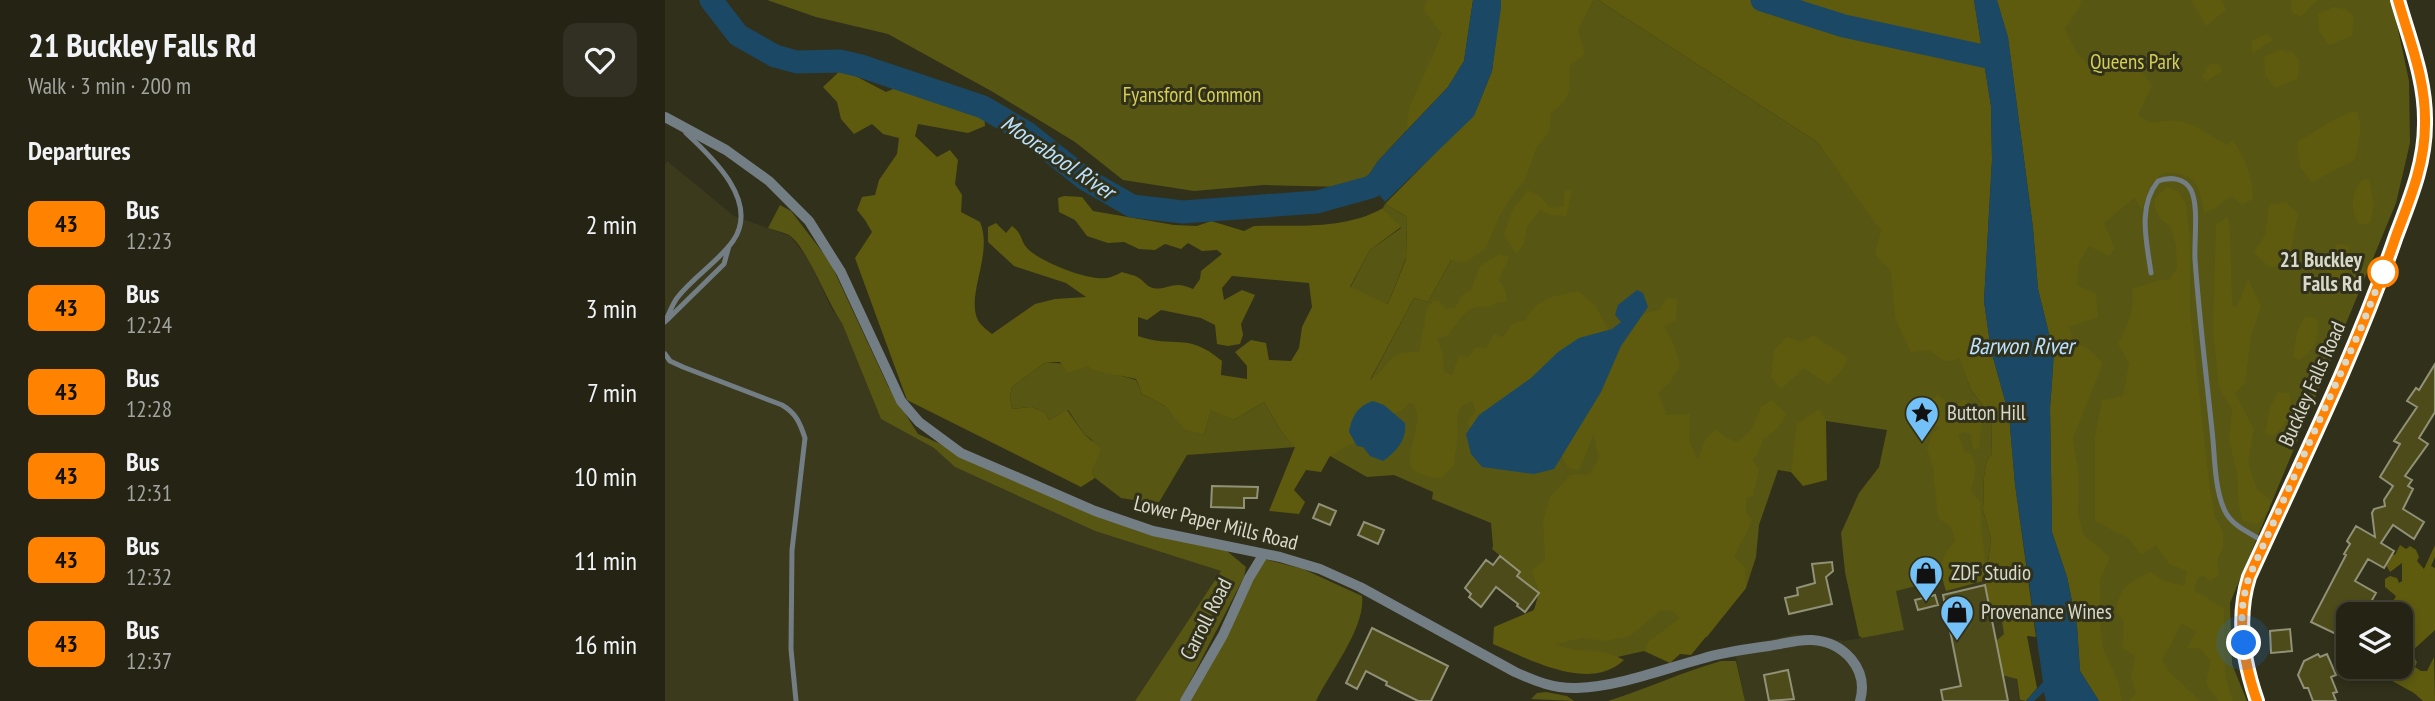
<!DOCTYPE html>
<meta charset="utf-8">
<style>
:root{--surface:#252414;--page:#313022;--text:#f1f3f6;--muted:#a3a4a0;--line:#424134}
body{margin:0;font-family:"PT Sans Narrow",sans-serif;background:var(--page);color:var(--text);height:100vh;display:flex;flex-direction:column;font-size:26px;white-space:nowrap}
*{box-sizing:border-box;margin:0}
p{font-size:23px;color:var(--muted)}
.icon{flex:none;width:38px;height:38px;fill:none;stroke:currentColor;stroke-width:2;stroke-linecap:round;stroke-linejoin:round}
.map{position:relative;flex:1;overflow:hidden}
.side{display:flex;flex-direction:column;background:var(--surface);width:665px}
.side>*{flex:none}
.badge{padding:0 14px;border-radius:10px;font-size:24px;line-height:46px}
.buttons{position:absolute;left:1671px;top:602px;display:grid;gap:14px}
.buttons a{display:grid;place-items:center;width:77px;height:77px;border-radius:14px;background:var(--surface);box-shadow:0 4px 10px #0003,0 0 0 2px var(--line);font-size:35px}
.you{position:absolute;width:35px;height:35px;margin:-18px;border:5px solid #fff;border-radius:50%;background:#1a73e8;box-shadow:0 0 0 10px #1a73e833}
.map>.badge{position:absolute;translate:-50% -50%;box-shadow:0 0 0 4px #fff}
h2{padding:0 28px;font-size:26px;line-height:63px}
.round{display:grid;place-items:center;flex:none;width:74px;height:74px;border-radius:14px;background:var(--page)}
.headline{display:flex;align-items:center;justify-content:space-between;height:119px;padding:0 28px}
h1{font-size:33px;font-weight:800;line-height:52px}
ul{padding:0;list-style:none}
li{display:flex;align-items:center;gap:21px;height:84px;padding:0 28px}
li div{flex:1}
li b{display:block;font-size:26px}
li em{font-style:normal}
li .badge{min-width:77px;font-weight:700;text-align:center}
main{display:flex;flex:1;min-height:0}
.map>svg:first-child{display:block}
</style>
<main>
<section class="side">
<div class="headline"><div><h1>21 Buckley Falls Rd</h1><p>Walk · 3 min · 200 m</p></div><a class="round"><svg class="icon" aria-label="heart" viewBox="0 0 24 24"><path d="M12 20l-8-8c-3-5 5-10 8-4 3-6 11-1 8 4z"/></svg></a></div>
<h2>Departures</h2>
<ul>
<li><span class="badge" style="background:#ff8200;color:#111">43</span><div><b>Bus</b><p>12:23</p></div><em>2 min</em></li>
<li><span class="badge" style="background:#ff8200;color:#111">43</span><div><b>Bus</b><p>12:24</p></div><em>3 min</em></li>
<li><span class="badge" style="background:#ff8200;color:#111">43</span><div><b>Bus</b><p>12:28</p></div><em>7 min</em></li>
<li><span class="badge" style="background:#ff8200;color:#111">43</span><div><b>Bus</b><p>12:31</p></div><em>10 min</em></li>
<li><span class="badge" style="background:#ff8200;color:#111">43</span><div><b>Bus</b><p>12:32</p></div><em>11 min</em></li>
<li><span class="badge" style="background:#ff8200;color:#111">43</span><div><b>Bus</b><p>12:37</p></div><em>16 min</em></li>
</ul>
</section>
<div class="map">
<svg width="1770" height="701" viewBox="0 0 1770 701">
<rect width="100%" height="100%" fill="#31301a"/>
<!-- built -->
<path fill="#3b3a1d" d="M2 161 69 216 125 236 143 259 168 311 177 323 216 419 269 448 290 467 430 531 556 571 470 701H0V165Z
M1332 569 1355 701H1080L1069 648 1131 634 1180 641 1238 630 1230 591Z"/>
<!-- green -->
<path fill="#585613" d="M102 0H808L752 119 713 161 701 179 677 187 599 185 529 191 458 180 410 142 328 92 223 34 151 17Z
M929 0H933L1152 142 1208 218 1233 258 1262 268 1306 390 1326 416 1327 454 1322 460 1319 476 1318 510 1326 539 1322 569 1231 591 1239 630 1197 638 1194 636 1180 572 1176 533 1194 493 1214 467 1222 430 1161 421 1144 475 1113 470 1094 525 1091 557 1081 588 1042 637 912 666 846 637 870 608 874 593 859 581 850 579 855 572 827 549 828 546 826 523 767 499 768 492 729 475 702 477 665 456 749 298 763 302Z
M1332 0H1730V15L1744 81 1745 143 1731 203 1565 603 1567 664 1582 701H1434L1343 37Z
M720 204 742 217 741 258 723 304 685 288 705 250 736 228 718 208Z
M115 205 126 211 165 262 223 386 253 434 446 520 562 551 581 567 579 577 515 701H470L556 571 430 531 290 467 269 448 216 419 177 323C162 302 142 247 124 235 118 232 109 230 103 228Z
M381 362 422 366 471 380 477 394 500 406 519 428 539 435 546 409 569 420 599 402 616 431 631 447 522 455 493 504 456 498 430 478 427 471 430 459 427 440 419 434 403 410 384 420 380 412 366 407 347 409 345 397 347 387Z
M595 558 638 569 697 596C701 627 665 672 651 701H522Z
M1056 661H1071L1080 701H943C981 689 1017 672 1056 661Z
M881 692 902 696 909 701 866 699 872 693Z"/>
<!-- forest -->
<path fill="#5e5b0f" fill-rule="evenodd" d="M762 0H808L799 61 783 87 741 131 745 106 777 34 758 9Z
M836 0H929L913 30 920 54 905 66C904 92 908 97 886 113L884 132 871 149 860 180 846 197 834 217 820 249 801 262 786 260 763 302 749 298 705 380C726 367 721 350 754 352L762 309 768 301H774L781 309 790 308 796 296 806 290 815 266 835 254 844 257 834 280 840 290 842 302H833L824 307C803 302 793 321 783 336L772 338 778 355 779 372 787 375 794 356 804 357 810 348H821L829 334 838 337 848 323 861 320C871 298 890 296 913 291L931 306 948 339 972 315 994 310 1001 299 1012 298 1011 320 999 326 1010 347 1015 366 1005 382 993 393 1002 415 1025 414 1024 441 1033 460 1040 440 1050 429 1060 437 1072 442 1086 430 1096 407 1107 400 1121 414 1113 428 1098 440 1092 455 1087 459 1094 469 1088 496 1081 498V512L1087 520C1082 534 1074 544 1069 557L1080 567 1081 588 1026 655 1015 654 1005 663 979 651 983 642 1015 618 1007 611 996 610 965 636 941 641 917 638 890 644C914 655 935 646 959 660 924 693 864 659 828 644L829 627 869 610 874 593 867 570 880 559 878 521 885 497 905 475 925 474 934 458 929 434 914 470 903 468 893 449 811 437 802 422 811 411 807 401C787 409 793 419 793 435 793 445 789 453 790 464L776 478C728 474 749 453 752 421 753 415 751 409 749 404L744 403 737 411 720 416 691 441 665 456 656 472 641 470 629 490 640 502 634 514 604 511 630 447 616 431 599 402 569 420 546 410 539 435 519 429 500 406 477 394 471 379 428 370 422 366 403 373 395 362H381L347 387 345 397 347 409 366 407 380 412 384 420 402 410 419 434 436 449 427 471 430 478 416 487 242 400 190 258 207 232 200 220 192 210 197 197 210 195 214 180 232 154 234 138 218 134 207 124 189 134 176 119 172 102 158 87 177 69 221 92 240 84 319 113 320 126 303 133 253 124 250 136 272 157 285 150 293 160 290 184 297 195 296 212 315 222C329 255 299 297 314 322 317 326 323 331 327 334L370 304 390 299 421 297 401 283 349 266 323 242V227L331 223 341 233 347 226C358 234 355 240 362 248 375 262 423 281 442 278 447 277 453 274 457 272 462 274 470 275 474 278 480 282 481 286 488 288 502 291 508 279 528 289L535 279 536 271 557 254 552 250 537 251 523 243 516 249 500 244 490 250 474 249 459 242 443 243 422 236 410 220 394 212 393 198 399 196 417 197 428 211 509 225 532 226 546 221 579 231 589 226C631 225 680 230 718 208L736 227 705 250 685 287 723 304 741 259 742 217 720 204 810 113 827 71ZM567 276 644 283 647 307 637 327 634 348 626 361 604 360 601 343 586 340 570 352 582 366V379L556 375 557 361C522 331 508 349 473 336V317L482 320 496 310 536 318 550 325 552 344 563 346 575 344 578 335 576 324 590 295 577 290 559 300 557 288Z
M933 0H1309L1326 106 1327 160 1319 301 1326 350 1344 415 1350 484 1371 637 1362 636 1372 688 1361 701 1355 700 1352 679 1337 675 1330 642 1339 634 1337 621 1327 620 1320 585 1326 539 1318 510 1319 476 1322 460 1327 454 1326 416 1306 390 1294 358 1281 362 1263 350 1246 352 1230 318 1226 271 1210 254 1216 231 1152 142Z
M1332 0H1416L1415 6 1400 29 1412 53 1423 64 1470 61 1487 86 1473 115 1485 123C1524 116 1530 127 1562 145L1568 141C1581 158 1587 177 1588 199L1577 205 1566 196 1551 208 1539 213C1537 204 1536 193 1532 186 1529 178 1522 176 1515 174 1489 167 1483 189 1477 209L1469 198 1439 223 1450 248 1444 256 1424 246 1414 262 1412 285 1431 294 1433 317 1404 327 1408 342 1424 349 1438 363 1408 438 1414 475 1413 513 1418 534 1445 557 1435 580V620L1438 648 1453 681 1457 701H1434L1415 671 1412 626 1402 577 1387 532 1385 408 1389 354 1373 289 1368 228 1343 37Z
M1526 0H1557L1561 10 1541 26Z
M1626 0H1653L1635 17 1627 12Z
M1668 7 1681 9 1689 17 1687 36 1664 45 1654 31 1653 14Z
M1602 34 1608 40 1588 53 1586 49 1588 40Z
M1614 50 1627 52 1634 60 1633 79 1610 88 1600 75 1599 57Z
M1545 63 1553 64 1558 71 1540 82 1537 76Z
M1692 111 1696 128 1690 160 1647 182 1635 167 1632 142C1651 132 1671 115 1692 111Z
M1697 180H1705L1709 206 1705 223 1695 225C1684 210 1686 194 1697 180Z
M1502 187 1513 191 1521 204 1525 242V311L1544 482 1550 517 1558 532V548L1552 559 1554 575 1545 581 1538 575 1532 579 1529 590 1559 609 1560 675 1568 701H1553L1541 683 1546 661 1535 648H1522L1531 632 1517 623 1497 660 1503 670 1535 701H1464L1471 694 1466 677 1470 656 1457 648 1459 623 1451 610C1455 587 1464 583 1485 572L1499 581 1519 586 1522 571 1504 564 1491 545 1476 555 1463 538 1430 521V436L1437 400 1458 396 1464 363 1453 344C1462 327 1470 309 1467 289L1495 280H1504L1512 268 1511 244 1505 226 1495 219 1490 209V198Z
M907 189 901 216 885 215 875 210 862 227 859 244 851 254 839 234 848 209 863 190 876 197 885 208 899 206 900 191Z
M1621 202 1633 214 1623 263 1605 268 1589 252 1600 235 1604 205Z
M1563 217 1565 234 1567 305 1572 307 1583 279 1596 306 1586 336 1580 383 1570 393 1589 429 1583 463 1592 490 1605 499 1604 510 1593 524 1578 521 1573 501V478L1564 440 1567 409 1554 388 1548 331 1551 224Z
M1672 244 1683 245C1688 262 1681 277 1667 287L1659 284 1664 259Z
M1640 317 1651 318C1656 335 1650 350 1635 360L1628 357 1632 332Z
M1148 335 1183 358 1177 370 1163 384 1139 368 1116 389 1106 377 1109 351 1121 337 1136 342Z
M1613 392 1624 393C1629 411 1622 425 1608 436L1600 433 1605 407Z
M1273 395 1288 407 1301 398 1303 410 1317 420 1314 449H1308L1306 435 1300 432 1293 434 1299 450 1307 455 1311 469 1306 491 1316 503C1313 530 1324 555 1318 581L1281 591C1274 567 1273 561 1290 541L1286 527 1273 518 1268 467 1262 449 1267 433 1276 428 1260 422V403Z
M1154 409 1161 421 1162 480 1138 486 1126 472 1132 424Z
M1735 545 1741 549 1745 546 1751 550 1754 557 1752 561 1759 569 1770 545V557L1766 566 1770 568V630L1746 652 1752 662 1750 667 1756 671H1762L1769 657 1770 701H1758L1749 693 1713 673 1705 677 1703 670 1688 667H1736V614H1721L1731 596 1720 587V579L1725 576 1732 578 1734 583 1737 581V563L1725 572 1721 565 1728 554 1730 555Z"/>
<!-- water -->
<path fill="#1b4864" d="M808 0H836V8L827 71 809 116 720 202 701 179 713 161 783 87 799 61Z
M1309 0H1332L1343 37 1368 228 1373 289 1389 354 1385 408 1387 532 1402 577 1412 626 1415 671 1434 701H1381L1379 692 1369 701H1361L1378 682 1350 484 1344 415 1326 350 1319 301 1327 160 1326 106Z
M972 290 978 293 983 307 956 346 936 392 889 469 869 474 817 467 806 454 801 434 814 415 866 378 893 352 914 338 947 329 956 322 950 315 953 305Z
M708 401 719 405 740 423C742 440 731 452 718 461L705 456 698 447 692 446 684 432C687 417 692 406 708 401Z"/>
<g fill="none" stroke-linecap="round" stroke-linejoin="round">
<!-- river -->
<path stroke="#1b4864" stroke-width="23" d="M46 0 73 35 110 56 132 62 175 61 196 66 318 107 362 133 420 179 467 206 518 212 652 202 706 187 732 168
M1097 0 1179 26 1332 59"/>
</g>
<!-- building -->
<path fill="#4d4b1a" stroke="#919178" stroke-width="2" d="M1770 364V412L1754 438 1763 444 1740 476 1747 480 1743 486 1748 489 1738 509 1759 522 1749 539 1728 525 1716 543 1729 551 1719 568 1703 559 1690 581 1711 593 1701 611 1687 603 1671 634 1646 622 1681 555 1679 554 1685 544 1682 541 1691 526 1710 537 1707 513 1709 509 1720 506 1719 500 1728 486 1715 477 1735 444 1729 441 1752 407 1742 401 1751 388 1754 390Z
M547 486 593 487 592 498H579V508L546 507Z
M654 504 671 511 665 525 648 518Z
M699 522 719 530 713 544 693 535Z
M835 556 855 572 852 576 874 593 860 612 852 606 853 604 831 587 816 607 804 597 806 594 800 588 821 560 828 565Z
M1167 562 1168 571 1161 577 1167 604 1124 614 1120 598 1133 595 1132 588 1150 583 1147 564Z
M1320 585 1343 701H1278L1276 690 1296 686 1278 595Z
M1270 595 1273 605 1253 610 1250 600Z
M707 628 783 666 766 701H753L721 685 722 682 701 671 692 689 681 683Z
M1625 629 1627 651 1606 653 1605 631Z
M1653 654 1655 657 1662 654 1671 675 1666 677 1672 692 1668 693 1671 701H1648L1643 688H1639L1633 675 1639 661Z
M1123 670 1129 699 1104 701 1099 675Z"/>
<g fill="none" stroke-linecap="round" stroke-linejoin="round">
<!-- lane -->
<path stroke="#737d84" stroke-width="5" d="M1486 273C1482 243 1472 207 1493 181 1504 177 1519 177 1526 190 1534 206 1529 241 1530 259 1534 316 1541 373 1547 430 1550 455 1549 486 1559 509 1566 526 1585 533 1600 542
M2 320 59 264 64 246
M0 322C4 314 7 305 12 298 28 277 53 262 68 241 95 202 48 158 21 133
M0 354 5 361 18 367 117 405C131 413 135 423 140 438L127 550 126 649 131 701"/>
<!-- street -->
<path stroke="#737d84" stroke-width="10" d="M0 117 61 150 104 181 144 221 176 272 236 401 254 422 296 453 430 511 488 531 615 557 655 569 695 587 850 672C870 681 889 689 912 688 955 686 995 670 1036 659 1058 652 1082 649 1104 646 1118 644 1133 639 1147 640 1179 642 1204 669 1195 701
M520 701 558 635 584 578 598 555"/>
<!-- secondary -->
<path stroke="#9aa9b5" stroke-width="14" d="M1592 701C1578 661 1571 618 1584 577 1634 466 1689 356 1730 241 1743 202 1760 166 1760 124 1761 80 1745 41 1733 0"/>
</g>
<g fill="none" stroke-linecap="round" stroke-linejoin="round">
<!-- line casing -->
<g stroke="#fff" stroke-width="16">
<path id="line" d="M1592 701C1578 661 1571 618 1584 577 1635 465 1691 353 1731 236 1745 199 1760 164 1760 124 1761 80 1745 42 1733 0"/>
</g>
<!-- line -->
<use href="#line" stroke="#ff8200" stroke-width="10"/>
<!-- walk -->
<path stroke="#d9d9cb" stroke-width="7" stroke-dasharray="0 12.6" d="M1579 643C1575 619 1577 600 1584 577L1696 328 1718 272"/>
</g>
<!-- icons -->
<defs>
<g id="sight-pin" transform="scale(1.75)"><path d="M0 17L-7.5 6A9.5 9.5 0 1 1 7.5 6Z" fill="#73c1f6" stroke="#31301a"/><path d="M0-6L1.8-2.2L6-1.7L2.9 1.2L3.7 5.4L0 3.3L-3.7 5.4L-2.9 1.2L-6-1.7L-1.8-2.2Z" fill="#111"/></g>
<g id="shop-pin" transform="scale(1.75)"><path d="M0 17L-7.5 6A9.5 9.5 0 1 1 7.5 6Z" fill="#73c1f6" stroke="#31301a"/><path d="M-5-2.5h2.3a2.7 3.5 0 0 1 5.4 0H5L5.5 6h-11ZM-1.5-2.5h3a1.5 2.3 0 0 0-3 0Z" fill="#111"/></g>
</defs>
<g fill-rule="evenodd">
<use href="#sight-pin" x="1257" y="413"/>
<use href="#shop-pin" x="1261" y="573"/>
<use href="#shop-pin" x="1292" y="612"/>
</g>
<!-- markers -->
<circle fill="#fff" stroke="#ff8200" stroke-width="3.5" cx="1718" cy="272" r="14"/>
<g text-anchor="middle" stroke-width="6" stroke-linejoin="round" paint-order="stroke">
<!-- park labels -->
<g font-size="21" fill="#d4cf52" stroke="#31301a">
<text x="1470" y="69">Queens Park</text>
<text x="527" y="102">Fyansford Common</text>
</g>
<!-- stop labels -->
<g font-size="21" font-weight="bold" fill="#d9d9cb" stroke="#31301a" text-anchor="end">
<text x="1697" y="267">21 Buckley<tspan x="1697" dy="24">Falls Rd</tspan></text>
</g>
<!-- street labels -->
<g font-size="21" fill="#d9d9cb" stroke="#31301a">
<text transform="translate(1647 384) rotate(-66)" y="7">Buckley Falls Road</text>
<text transform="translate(551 523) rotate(14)" y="7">Lower Paper Mills Road</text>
<text transform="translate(541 619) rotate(-63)" y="7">Carroll Road</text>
</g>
<!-- poi labels -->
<g font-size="21" fill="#d9d9cb" stroke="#31301a" text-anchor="start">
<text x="1282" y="420">Button Hill</text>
<text x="1286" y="580">ZDF Studio</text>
<text x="1316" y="619">Provenance Wines</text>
</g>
<!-- water labels -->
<g font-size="23" font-style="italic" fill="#bae2ff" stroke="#31301a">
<text transform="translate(393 157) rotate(34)" y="8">Moorabool River</text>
<text x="1356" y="354">Barwon River</text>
</g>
</g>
</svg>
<div class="buttons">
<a><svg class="icon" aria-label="layers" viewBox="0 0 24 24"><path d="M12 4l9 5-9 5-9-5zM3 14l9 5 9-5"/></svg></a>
</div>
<div class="you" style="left:1579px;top:643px"></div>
</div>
</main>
